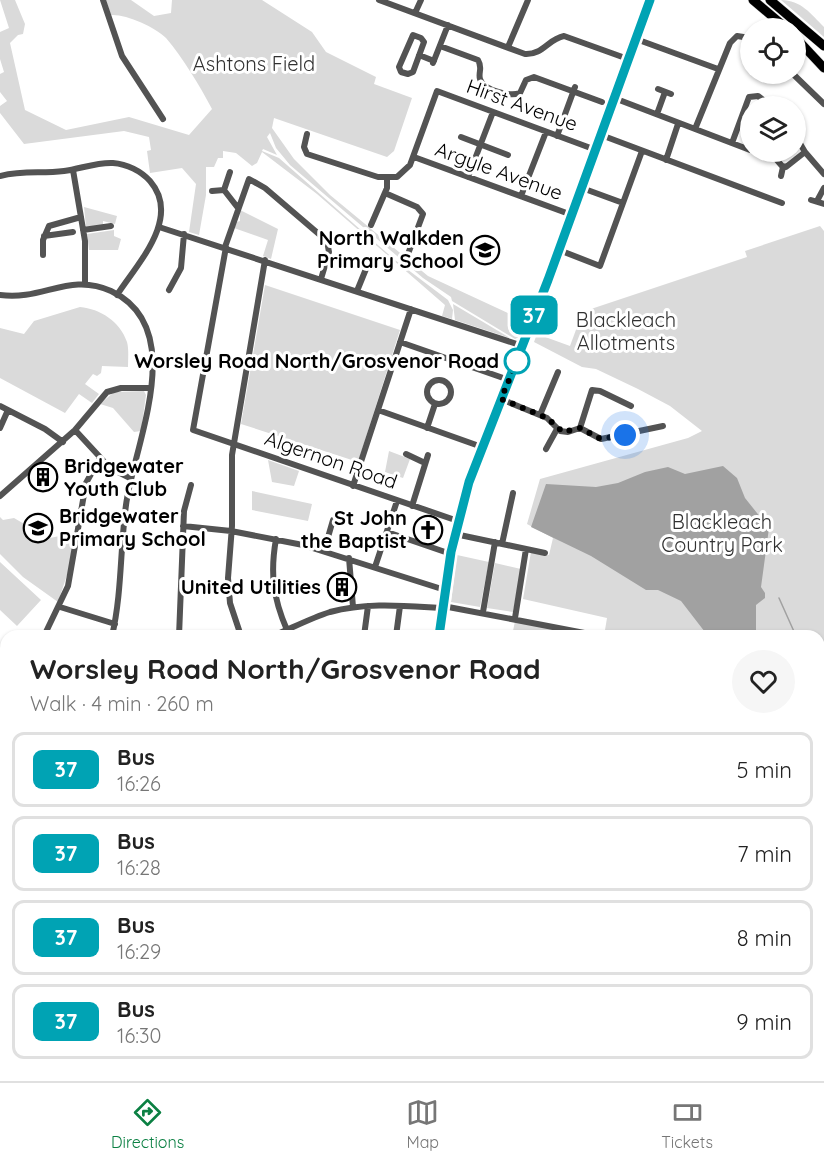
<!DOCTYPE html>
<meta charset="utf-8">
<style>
:root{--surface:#fff;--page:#f6f6f6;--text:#222;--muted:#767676;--line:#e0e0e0;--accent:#0b8043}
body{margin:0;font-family:Quicksand,sans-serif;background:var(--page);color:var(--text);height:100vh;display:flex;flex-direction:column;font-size:22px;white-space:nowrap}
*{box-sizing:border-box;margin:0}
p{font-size:20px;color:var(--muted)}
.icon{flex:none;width:33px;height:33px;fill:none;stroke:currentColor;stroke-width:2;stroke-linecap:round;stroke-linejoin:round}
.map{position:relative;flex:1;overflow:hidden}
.drawer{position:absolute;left:0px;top:630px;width:825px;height:452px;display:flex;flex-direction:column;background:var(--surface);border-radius:18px 18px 0 0;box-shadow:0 2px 4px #0004}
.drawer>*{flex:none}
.badge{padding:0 12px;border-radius:9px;font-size:21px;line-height:39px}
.tools{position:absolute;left:740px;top:18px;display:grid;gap:12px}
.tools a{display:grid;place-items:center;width:66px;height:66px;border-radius:50%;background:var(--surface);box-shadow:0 2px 4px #0004;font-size:30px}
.you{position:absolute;width:30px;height:30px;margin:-15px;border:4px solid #fff;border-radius:50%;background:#1a73e8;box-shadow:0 0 0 9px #1a73e833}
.map>.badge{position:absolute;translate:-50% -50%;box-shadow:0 0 0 3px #fff}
.round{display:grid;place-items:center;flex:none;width:63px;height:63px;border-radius:32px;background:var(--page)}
.summary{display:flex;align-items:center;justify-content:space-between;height:102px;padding:0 30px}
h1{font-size:28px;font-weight:700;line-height:45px}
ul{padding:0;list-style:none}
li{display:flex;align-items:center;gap:18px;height:75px;margin:0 12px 9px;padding:0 18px;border:3px solid var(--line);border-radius:12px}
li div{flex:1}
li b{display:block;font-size:22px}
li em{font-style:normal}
li .badge{min-width:66px;font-weight:700;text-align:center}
.menu{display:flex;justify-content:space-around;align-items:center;height:84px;border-top:2px solid var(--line);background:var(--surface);font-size:16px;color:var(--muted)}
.menu a{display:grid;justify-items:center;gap:3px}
.menu .selected{color:var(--accent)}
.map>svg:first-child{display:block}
</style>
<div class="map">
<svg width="824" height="1081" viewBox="0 0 824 1081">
<rect width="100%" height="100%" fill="#fff"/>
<!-- green -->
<path fill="#dadada" d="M0 0H15L25 24 23 34 18 35 10 43 25 110 66 130 129 117 189 135 212 109C200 86 183 58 166 38 155 27 126 14 111 15L106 0H131L154 16 171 13 172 0H262L312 32 326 52 376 77 374 84 412 98 394 151 387 157 274 118 272 128 294 159 330 195 428 276 527 322 521 336 515 339 452 301 451 297 423 278 290 165 276 148 270 133 267 137 277 155 263 149 262 151 279 158 395 260 448 300 453 310 452 319 442 316 445 305 317 194 262 152 257 163 252 166 236 153 223 151V158H218L214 167H206V195L199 235 189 232 196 184 182 168 150 173 147 151 151 150 149 137 124 131 24 144 0 113V106L7 101 0 92V74L4 72 0 59V32L9 28Z
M781 0C801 0 811 14 824 27V37Z
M84 207 117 216 115 224 103 221V225L86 227Z
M240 210 278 229 271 259 263 256 268 240 234 228 237 222 240 221Z
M820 226 824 231V741L819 744V636H604L607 618 523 599 531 552 549 555 553 538 527 524 540 479 688 438 702 431 670 406 638 389 596 369 582 367 534 342 537 334 570 346 577 327 584 330 591 309 747 257 745 251Z
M114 230V236L121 239 118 250H89L87 234Z
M265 285 400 330 358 462 241 424Z
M453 304 510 338 455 320Z
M80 307C100 309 120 321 127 342 129 349 128 359 128 367L102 366 101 373 97 376 93 374 85 384 99 394 92 403 79 394 65 413 0 378V328L24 334 34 321Z
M144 391 146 395 141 431 134 432 113 408 100 404 114 392Z
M389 451 410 459 403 478 385 472Z
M268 460 299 471 294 486 272 482Z
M252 491 312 504 308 521 252 510Z
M0 517 3 520 14 518 38 532 49 533 50 538 74 533 69 569 58 602 23 577 0 554Z
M457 555 489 562 480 607 451 602Z
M0 562 41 600 17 626 0 610Z
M495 563 521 569 513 612 487 608Z
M515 621 584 636H512Z"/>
<!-- water -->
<path fill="#a1a1a1" d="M723 466 737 478 745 498 769 528 761 587 765 593V598L756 605V636H708L681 601 658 590H646L591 556 531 527 546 484 596 487 618 483 645 472 668 467 685 474Z"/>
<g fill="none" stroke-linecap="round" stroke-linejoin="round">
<!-- stream -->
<path stroke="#a1a1a1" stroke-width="1.5" d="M779 598 796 636
M819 662 823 666"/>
<!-- major casing -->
<g stroke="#dbdbdb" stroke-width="10">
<path id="major" d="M439 636 452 545 469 482 548 280 650 0
M0 745 6 750
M379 1076 388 1081
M395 1076 404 1081
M360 1081 366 1076"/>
</g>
<!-- highway casing -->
<g stroke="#dbdbdb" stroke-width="10">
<path id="highway" d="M753 0 786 28
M770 0 824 46
M795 37 824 68"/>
</g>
<!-- minor -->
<path stroke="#535353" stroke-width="6" d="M103 0 122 56 163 119
M379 0 525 54C543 55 548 39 564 36L628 59
M415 13 421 0
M413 35 421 38 424 42 413 72 408 74 401 72 399 67Z
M636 39 718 69
M440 46 478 60C483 68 478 72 480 79 483 90 510 97 520 93L526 80 534 77 602 102
M508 47 528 0
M419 55 434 61
M433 63 448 25
M793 74 824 104
M658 89 671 94
M614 98 750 150
M657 114 665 92
M695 129 730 43 737 36 750 38
M307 134 304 147 307 154 378 177H397L410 165 437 91 596 150
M601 135 782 203
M795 135 805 152 824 174
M557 136 575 87
M461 137 508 155
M732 143 749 97 758 96 771 106
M755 152 776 159 782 166 786 167 805 152
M414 157 572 215
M666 160 678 124
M73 170 85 241V284
M230 172 224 190 238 208
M0 176C24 170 41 174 64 171 80 169 97 162 113 163 127 164 141 171 150 181 182 218 137 264 117 295
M781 176 783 167
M468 177 493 112
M582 188 623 203
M212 191 224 190
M385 193 417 207 423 214 408 254
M521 196 546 132
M811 200 824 204
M817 201 824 188
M371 225 387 188V179
M159 227 523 346
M83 230 111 226
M44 236 73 232
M225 247 249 179 265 188 327 241 329 252 321 279
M226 247 193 430 458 521
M559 250 600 266 642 151
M43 255V240L49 226 81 217
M169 290 181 268 184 234
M357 291 368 264
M0 295C43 301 69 272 111 291 190 328 134 444 126 505 120 549 122 593 112 636
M400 342 509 380
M427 392a12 12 0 1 1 24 0a12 12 0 1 1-24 0Z
M501 399 547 418 560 431 568 432 580 428 601 439 663 426
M0 406 45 429 63 442
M378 410 482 447
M540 415 558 372
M0 428 8 410
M427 428 435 404
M580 428 592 390 600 391 631 406
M75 430 110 468 130 478
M546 449 557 429
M406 454 425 463
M353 486 411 309
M0 496 75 430 107 392 121 388H150
M412 506 428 455
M183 526 231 531 303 545 445 590
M387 532 451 554
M455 534 545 553
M276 539C270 573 273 598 287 630
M502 544 513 493
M324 551 333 520
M349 558 353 607
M375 567 397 501
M443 606 600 636
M60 607 115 624
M483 612 495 542
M515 618 526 549
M44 636 68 586 86 483 100 458
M179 636 184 511 191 485
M241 636 230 603 228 578 232 526V455L265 260
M273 636C292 628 311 618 330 612 367 602 405 606 443 608
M364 636 368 606
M396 636 400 606
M0 694 6 686
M819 810 824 817
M0 819 6 812
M0 835 6 838
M819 854 824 856
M0 901 6 906
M823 964V937
M298 1076 305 1081
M655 1076 664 1081
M69 1081 71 1076
M159 1081 161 1076
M409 1081 411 1076
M464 1081 470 1076
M777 1081 778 1076"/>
<!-- major -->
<use href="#major" stroke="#000" stroke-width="8"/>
<!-- highway -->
<use href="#highway" stroke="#000" stroke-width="9"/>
</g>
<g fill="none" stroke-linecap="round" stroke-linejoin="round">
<!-- line casing -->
<g stroke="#fff" stroke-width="14">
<path id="line" d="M439 636 451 552 469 482 548 280 650 0"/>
</g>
<!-- line -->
<use href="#line" stroke="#00a3b4" stroke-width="9"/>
<!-- walk -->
<path stroke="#000" stroke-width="6" stroke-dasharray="0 10.8" d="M517 361 501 399 547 418 563 432 580 428 601 439 625 435"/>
</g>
<!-- icons -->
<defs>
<g id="school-ring" transform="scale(1.5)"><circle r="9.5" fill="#fff" stroke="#000" stroke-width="1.5"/><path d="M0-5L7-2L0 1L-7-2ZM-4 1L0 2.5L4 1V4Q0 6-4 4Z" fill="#000"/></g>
<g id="building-ring" transform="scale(1.5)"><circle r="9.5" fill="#fff" stroke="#000" stroke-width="1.5"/><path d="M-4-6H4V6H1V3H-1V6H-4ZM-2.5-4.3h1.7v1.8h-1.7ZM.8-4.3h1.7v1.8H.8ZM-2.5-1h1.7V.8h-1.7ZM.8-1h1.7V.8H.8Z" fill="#000"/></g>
<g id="church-ring" transform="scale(1.5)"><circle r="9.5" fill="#fff" stroke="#000" stroke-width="1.5"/><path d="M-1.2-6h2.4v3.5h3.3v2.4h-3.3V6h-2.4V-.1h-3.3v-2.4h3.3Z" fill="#000"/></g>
</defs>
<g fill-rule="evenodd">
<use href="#school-ring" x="485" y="250"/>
<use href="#building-ring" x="43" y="477"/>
<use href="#school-ring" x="38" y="528"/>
<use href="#church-ring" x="428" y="530"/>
<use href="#building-ring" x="342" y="587"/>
</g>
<!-- markers -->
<circle fill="#fff" stroke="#00a3b4" stroke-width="3" cx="517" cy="361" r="12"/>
<g text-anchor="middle" stroke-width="6" stroke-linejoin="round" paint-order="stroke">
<!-- park labels -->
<g font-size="20" fill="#313131" stroke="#fff">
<text x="254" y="71">Ashtons Field</text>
<text x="626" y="327">Blackleach<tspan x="626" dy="23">Allotments</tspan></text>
<text x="722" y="529">Blackleach<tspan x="722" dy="23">Country Park</tspan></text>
</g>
<!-- street labels -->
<g font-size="20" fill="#000" stroke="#fff">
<text transform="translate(522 105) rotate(20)" y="7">Hirst Avenue</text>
<text transform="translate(499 171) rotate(20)" y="7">Argyle Avenue</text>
<text transform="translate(331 460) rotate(19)" y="7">Algernon Road</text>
</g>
<!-- poi labels -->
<g font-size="20" font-weight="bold" fill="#000" stroke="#fff" text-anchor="end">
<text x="464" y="245">North Walkden<tspan x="464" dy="23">Primary School</tspan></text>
<text x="64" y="473" text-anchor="start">Bridgewater<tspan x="64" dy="23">Youth Club</tspan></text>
<text x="59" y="523" text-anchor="start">Bridgewater<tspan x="59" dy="23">Primary School</tspan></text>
<text x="407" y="525">St John<tspan x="407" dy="23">the Baptist</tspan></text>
<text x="321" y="594">United Utilities</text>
</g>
<!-- stop labels -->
<g font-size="20" font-weight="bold" fill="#000" stroke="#fff" text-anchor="end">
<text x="499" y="368">Worsley Road North/Grosvenor Road</text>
</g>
</g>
</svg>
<div class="tools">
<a><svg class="icon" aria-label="locate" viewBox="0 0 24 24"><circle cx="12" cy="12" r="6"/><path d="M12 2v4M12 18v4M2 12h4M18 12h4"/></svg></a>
<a><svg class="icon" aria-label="layers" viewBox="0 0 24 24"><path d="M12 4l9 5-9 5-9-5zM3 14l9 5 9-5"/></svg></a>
</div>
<div class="you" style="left:625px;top:435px"></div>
<b class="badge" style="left:534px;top:315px;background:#00a3b4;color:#fff">37</b>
<section class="drawer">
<div class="summary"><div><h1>Worsley Road North/Grosvenor Road</h1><p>Walk · 4 min · 260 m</p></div><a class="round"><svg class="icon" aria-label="heart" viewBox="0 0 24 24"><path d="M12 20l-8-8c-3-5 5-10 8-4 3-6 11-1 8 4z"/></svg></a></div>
<ul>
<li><span class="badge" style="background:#00a3b4;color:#fff">37</span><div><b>Bus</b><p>16:26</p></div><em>5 min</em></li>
<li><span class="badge" style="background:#00a3b4;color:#fff">37</span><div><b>Bus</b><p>16:28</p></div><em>7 min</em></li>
<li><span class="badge" style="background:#00a3b4;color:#fff">37</span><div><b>Bus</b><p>16:29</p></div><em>8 min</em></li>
<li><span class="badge" style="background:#00a3b4;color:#fff">37</span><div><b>Bus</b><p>16:30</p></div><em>9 min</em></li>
</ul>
</section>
</div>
<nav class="menu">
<a class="selected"><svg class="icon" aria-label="directions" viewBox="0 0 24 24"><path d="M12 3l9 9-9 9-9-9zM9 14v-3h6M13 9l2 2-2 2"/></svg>Directions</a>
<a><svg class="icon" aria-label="map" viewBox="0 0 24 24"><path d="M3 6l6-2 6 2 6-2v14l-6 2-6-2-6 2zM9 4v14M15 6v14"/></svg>Map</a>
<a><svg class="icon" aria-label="tickets" viewBox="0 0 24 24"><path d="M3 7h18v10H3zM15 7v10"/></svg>Tickets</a>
</nav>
